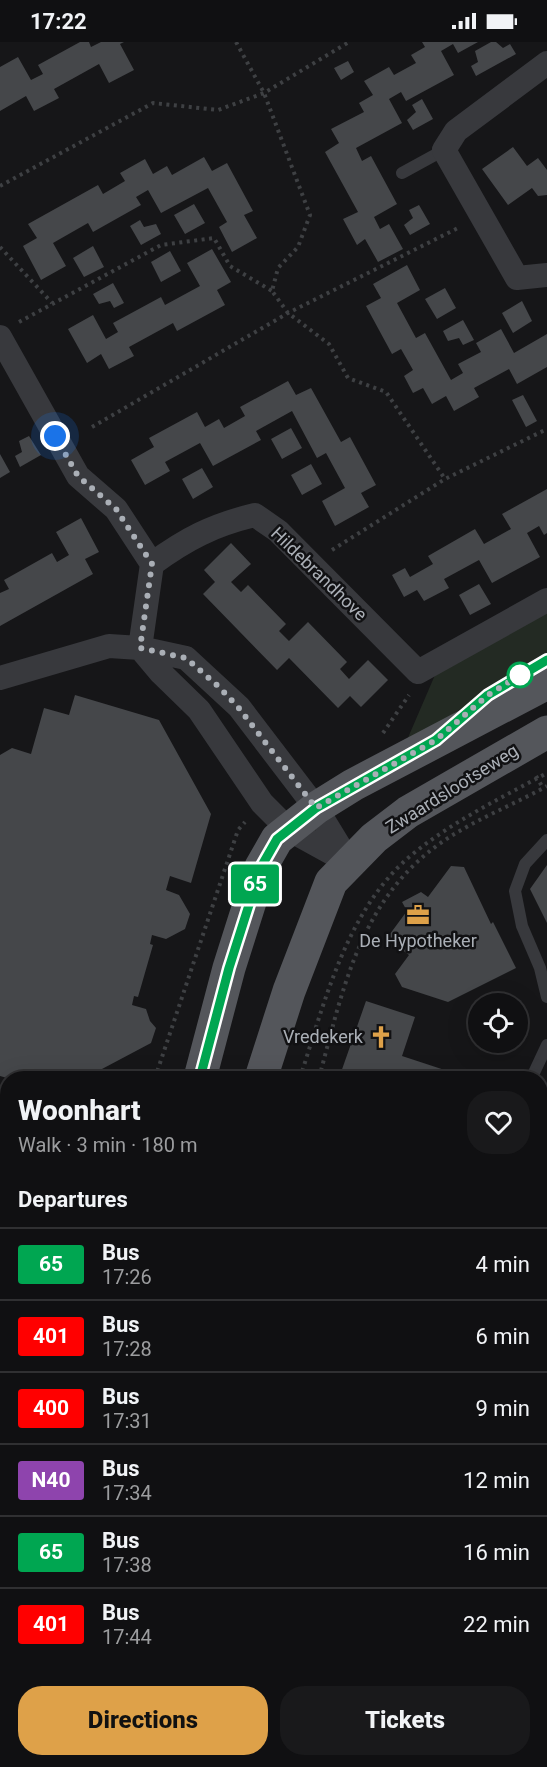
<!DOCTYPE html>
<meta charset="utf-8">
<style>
:root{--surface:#101012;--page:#19191b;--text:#f1f3f6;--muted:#9c9d9f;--line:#303032;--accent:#dea149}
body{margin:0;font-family:Roboto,sans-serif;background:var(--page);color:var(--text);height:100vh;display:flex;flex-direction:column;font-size:22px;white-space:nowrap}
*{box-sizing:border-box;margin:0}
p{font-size:20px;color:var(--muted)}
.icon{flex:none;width:33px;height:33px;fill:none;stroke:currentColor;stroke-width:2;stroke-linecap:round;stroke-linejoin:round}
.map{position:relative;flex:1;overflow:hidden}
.side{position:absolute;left:0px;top:1029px;width:548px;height:696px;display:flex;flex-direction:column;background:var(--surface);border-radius:24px 24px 0 0;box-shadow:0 6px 24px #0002,0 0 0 2px var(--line)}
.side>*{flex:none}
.badge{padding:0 12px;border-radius:4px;font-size:21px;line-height:39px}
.fabs{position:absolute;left:468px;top:951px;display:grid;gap:12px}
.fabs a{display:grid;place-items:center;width:60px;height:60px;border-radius:50%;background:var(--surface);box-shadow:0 6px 24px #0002,0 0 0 2px var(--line);font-size:30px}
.you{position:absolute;width:30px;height:30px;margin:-15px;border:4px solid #fff;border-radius:50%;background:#1a73e8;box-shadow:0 0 0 9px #1a73e833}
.map>.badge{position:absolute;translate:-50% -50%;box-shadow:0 0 0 3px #fff}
h2{padding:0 18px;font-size:22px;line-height:54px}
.round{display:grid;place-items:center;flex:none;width:63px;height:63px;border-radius:24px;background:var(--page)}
.headline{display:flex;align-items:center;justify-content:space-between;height:102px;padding:0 18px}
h1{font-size:28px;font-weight:800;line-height:45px}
.button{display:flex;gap:12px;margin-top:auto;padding:12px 18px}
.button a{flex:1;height:69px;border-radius:24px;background:var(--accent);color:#111;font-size:24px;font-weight:800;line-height:69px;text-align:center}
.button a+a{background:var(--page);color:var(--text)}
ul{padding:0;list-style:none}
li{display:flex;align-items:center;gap:18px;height:72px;padding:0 18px;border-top:2px solid var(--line)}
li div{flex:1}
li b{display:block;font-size:22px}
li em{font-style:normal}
li .badge{min-width:66px;font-weight:700;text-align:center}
.status{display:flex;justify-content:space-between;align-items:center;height:42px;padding:0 30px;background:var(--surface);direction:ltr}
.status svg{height:16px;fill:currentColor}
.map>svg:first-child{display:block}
</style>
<div class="status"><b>17:22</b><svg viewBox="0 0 49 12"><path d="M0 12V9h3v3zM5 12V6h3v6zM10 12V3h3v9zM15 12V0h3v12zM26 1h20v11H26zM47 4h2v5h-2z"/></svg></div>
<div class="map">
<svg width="547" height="1725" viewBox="0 0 547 1725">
<rect width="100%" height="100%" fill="#161618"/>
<!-- built -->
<path fill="#222325" d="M7 1715 8 1718H256L253 1725H4Z"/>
<!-- green -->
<path fill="#232a23" d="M547 566V614L414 696 407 698 438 626Z
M0 1460 8 1464V1703L0 1725Z"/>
<!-- building -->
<path fill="#45474a" d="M80 0H89L91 5 101 0H124L120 2 134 28 109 41 99 22 54 47 59 56 34 69 26 54 0 69V25L18 15 31 38 43 32 38 23Z
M422 0H478L458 11 453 2 441 9 454 33 406 59 401 50 389 57 402 81 356 106 362 119 371 114 397 162 374 175 380 187 389 182 403 207 378 220 365 197 357 203 343 177 358 170 325 110 339 101 331 87 364 70 359 61 373 53 364 39 389 25 394 33 416 21 411 13 425 5Z
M491 0H496L503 6 510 2 516 12 476 34 471 24 478 20 475 9Z
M348 19 354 30 341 38 334 26Z
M422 57 433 77 413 88 407 78 416 70 412 63Z
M513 105 527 124 538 116 547 128V153L538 154 532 146 508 163 482 127Z
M204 115 212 129 227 121 253 169 244 173 257 196 232 210 219 185 227 180 208 146 161 171 148 148 136 155 141 163 93 190 88 181 53 201 66 224 41 238 23 204 37 196 28 182 98 143 103 152 125 139 120 131 145 117 153 132 167 124 172 133Z
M194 162 205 181 185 192 174 173Z
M419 163 430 182 410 193 404 183 413 176 409 168Z
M140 178 144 185 156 182 161 192 141 203 130 184Z
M93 204 104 225 84 235 73 216Z
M212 207 231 240 217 248 225 263 177 289 173 281 129 305 134 314 109 327 101 312 87 321 68 287 93 273 106 297 118 290 113 281 161 255 165 263 200 244 187 221Z
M170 209 181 229 161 240 151 220Z
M407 223 420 248 397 261 416 296 425 291 451 338 463 331 458 322 481 310 476 301 501 287 514 311 547 292V325L517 342 509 327 474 346 479 355 454 369 446 354 432 362 423 346 413 351 404 334 413 328 401 307 392 312 366 264 381 256 373 242Z
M113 241 124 261 114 266 110 259 99 262 93 252Z
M445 246 456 266 437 277 425 257Z
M522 259 532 279 513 291 502 271Z
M463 278 474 298 463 303 459 296 448 299 443 289Z
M288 339 296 353 311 346 341 400 350 395 376 443 361 451 369 465 335 484 322 459 345 446 326 411 317 416 292 369 256 389 261 398 213 424 200 401 165 420 170 429 145 443 131 418 154 405 149 396 197 370 205 385 219 377 224 386 245 374 240 365Z
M523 353 537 379 526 385 512 358Z
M291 386 302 406 282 417 271 397Z
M29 394 41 413 20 425 15 414 22 410 19 399Z
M0 412 10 430 0 436Z
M311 422 322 442 302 453 291 433Z
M202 426 213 445 193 457 182 437Z
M547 447V491L544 493 539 484 527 491 540 515 492 541 479 518 444 537 449 546 424 559 417 548 404 555 392 533 405 526 410 535 433 522 428 514 475 487 484 502 511 487 502 472Z
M81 476 99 510 85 517 93 532 0 584V551L9 547 4 538 52 511 57 520 69 513 56 490Z
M231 501 251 522 231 540 241 550 248 543 286 582 279 589 289 599 308 580 347 620 340 627 349 637 368 618 388 638 361 665 350 654 338 666 289 616 277 628 203 552 215 540 204 528Z
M479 542 491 562 470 573 459 553Z
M75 653 159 678 211 772 191 841 170 834 166 848 179 853 190 872 185 887 166 897 152 893 150 902 153 903 138 955 134 954 132 963 146 967 150 979 156 986 151 1001 85 1036H7L0 1034V713L12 706 31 712 44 666 69 673Z
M547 823V881L530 847Z
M451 824 464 825 491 882 493 880 516 926 448 960 402 945 395 932 409 913 387 896 407 869 402 860 421 850 428 855Z
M366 959 415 975 402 1014 469 1036H339Z
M540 1077 547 1079V1225L540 1223Z
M0 1374 8 1377V1471L0 1465Z
M7 1473H8V1507L0 1505V1494Z
M540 1551 547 1553V1613L543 1612 540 1620Z
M11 1718H117L116 1721 120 1722V1725H8Z
M403 1718H479L476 1725H400Z"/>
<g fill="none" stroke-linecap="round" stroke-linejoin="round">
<!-- path -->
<path stroke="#3e4043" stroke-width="4" stroke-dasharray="3 4.5" stroke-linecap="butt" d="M236 0 264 51 310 173 298 205 278 226 272 249 288 271 329 302 348 336 386 350 445 437
M0 144 153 61 218 68 264 51 349 0
M0 205 52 261
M19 280 161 203 214 196 230 224 272 249
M92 385 288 271 460 185
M332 508 445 437 547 387
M383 691 409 653
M536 734 543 746
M155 1036 238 788 245 780
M300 1036C325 959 347 865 414 811 455 778 501 756 547 731
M319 1036C343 947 360 857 442 800 474 778 513 763 547 744
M0 1071 8 1074
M540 1235 547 1238
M540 1251 547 1254
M0 1355 8 1358
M0 1519 8 1521
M540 1531 547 1534
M8 1568 2 1608 8 1620
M361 1718 376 1722
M254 1725 257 1718
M375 1725 377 1718
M478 1725 481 1718"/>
<!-- service -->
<path stroke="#38393d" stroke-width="12" d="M402 131 444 108
M475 664 488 653 547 617
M547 798 525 822 515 849 522 884 540 926 547 955
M532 1035 547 1003
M540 1342 547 1345"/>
<!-- pedestrian -->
<path stroke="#38393d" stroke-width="18" d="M0 1705 8 1684"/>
<!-- minor -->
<path stroke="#38393d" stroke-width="24" d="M547 21 456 89 444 108 517 236 547 233
M0 295 78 434 116 467 152 522
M140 606 152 522C186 497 213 483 255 473L278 489 418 630 547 558
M140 606 161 631 199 668 262 761 288 787 348 820
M0 636 109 604 140 606 186 616 239 665 316 766 349 820
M540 1653 544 1645 547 1646
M540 1714 547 1716"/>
<!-- tertiary -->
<path stroke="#38393d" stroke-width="28" d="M286 1725 289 1718
M330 1725 333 1718"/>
<!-- primary -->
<path stroke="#54565b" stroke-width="33" d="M200 1036 229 926 261 825 277 797 316 766 353 743 547 641
M261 1036 289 949 331 840 374 796 408 770 547 690
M0 1123 8 1125
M0 1193 8 1195
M0 1229 8 1231
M0 1294 8 1296
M540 1302 547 1304
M544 1378 547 1379
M540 1412 547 1414
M540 1489 547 1491"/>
</g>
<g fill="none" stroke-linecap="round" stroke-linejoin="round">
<!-- line casing -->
<g stroke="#fff" stroke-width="14">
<path id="line" d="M200 1036 229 926 261 825 277 797 316 766 436 698 488 653 547 618"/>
</g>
<!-- line -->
<use href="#line" stroke="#00a651" stroke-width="9"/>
<!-- walk -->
<path stroke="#aaafb6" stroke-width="6" stroke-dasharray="0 10.8" d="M55 394 78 434 116 467 152 522 140 606 186 616 219 645 238 665 316 766 436 698 488 653 520 633"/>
</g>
<!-- icons -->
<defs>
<g id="office-bare" transform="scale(1.8)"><path d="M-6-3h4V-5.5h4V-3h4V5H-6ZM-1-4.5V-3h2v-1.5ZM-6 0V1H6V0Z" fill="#dea149" stroke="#111113" stroke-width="2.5" paint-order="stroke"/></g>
<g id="church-bare" transform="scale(1.8)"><path d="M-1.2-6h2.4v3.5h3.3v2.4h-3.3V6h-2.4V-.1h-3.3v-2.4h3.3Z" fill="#dea149" stroke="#111113" stroke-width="2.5" paint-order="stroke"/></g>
</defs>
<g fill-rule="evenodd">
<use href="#office-bare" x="418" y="873"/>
<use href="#church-bare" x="381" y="995"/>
</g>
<!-- markers -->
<circle fill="#fff" stroke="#00a651" stroke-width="3" cx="520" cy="633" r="12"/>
<g text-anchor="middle" stroke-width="5" stroke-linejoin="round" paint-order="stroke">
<!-- street labels -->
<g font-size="18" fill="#aaafb6" stroke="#111113">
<text transform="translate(319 532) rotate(44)" y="6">Hildebrandhove</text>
<text transform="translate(452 747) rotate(-32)" y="6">Zwaardslootseweg</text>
</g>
<!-- poi labels -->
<g font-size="18" fill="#aaafb6" stroke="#111113">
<text x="418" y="905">De Hypotheker</text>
<text x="363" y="1001" text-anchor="end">Vredekerk</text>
</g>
</g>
</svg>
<div class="fabs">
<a><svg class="icon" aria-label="locate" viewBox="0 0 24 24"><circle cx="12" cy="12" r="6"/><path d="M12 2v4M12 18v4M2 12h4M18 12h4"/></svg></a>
</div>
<div class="you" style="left:55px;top:394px"></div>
<b class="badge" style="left:255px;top:842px;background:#00a651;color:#fff">65</b>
<section class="side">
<div class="headline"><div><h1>Woonhart</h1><p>Walk · 3 min · 180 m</p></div><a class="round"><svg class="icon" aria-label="heart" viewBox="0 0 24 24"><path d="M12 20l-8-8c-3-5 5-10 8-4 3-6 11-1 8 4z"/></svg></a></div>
<h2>Departures</h2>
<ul>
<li><span class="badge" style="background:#00a651;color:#fff">65</span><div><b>Bus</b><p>17:26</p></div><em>4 min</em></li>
<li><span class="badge" style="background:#f00;color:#fff">401</span><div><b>Bus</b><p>17:28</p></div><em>6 min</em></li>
<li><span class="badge" style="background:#f00;color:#fff">400</span><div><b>Bus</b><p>17:31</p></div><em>9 min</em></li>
<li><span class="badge" style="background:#8e44ad;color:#fff">N40</span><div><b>Bus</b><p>17:34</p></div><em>12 min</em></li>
<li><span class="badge" style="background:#00a651;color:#fff">65</span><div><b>Bus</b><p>17:38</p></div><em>16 min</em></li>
<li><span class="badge" style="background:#f00;color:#fff">401</span><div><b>Bus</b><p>17:44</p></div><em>22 min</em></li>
</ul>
<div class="button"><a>Directions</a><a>Tickets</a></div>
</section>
</div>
